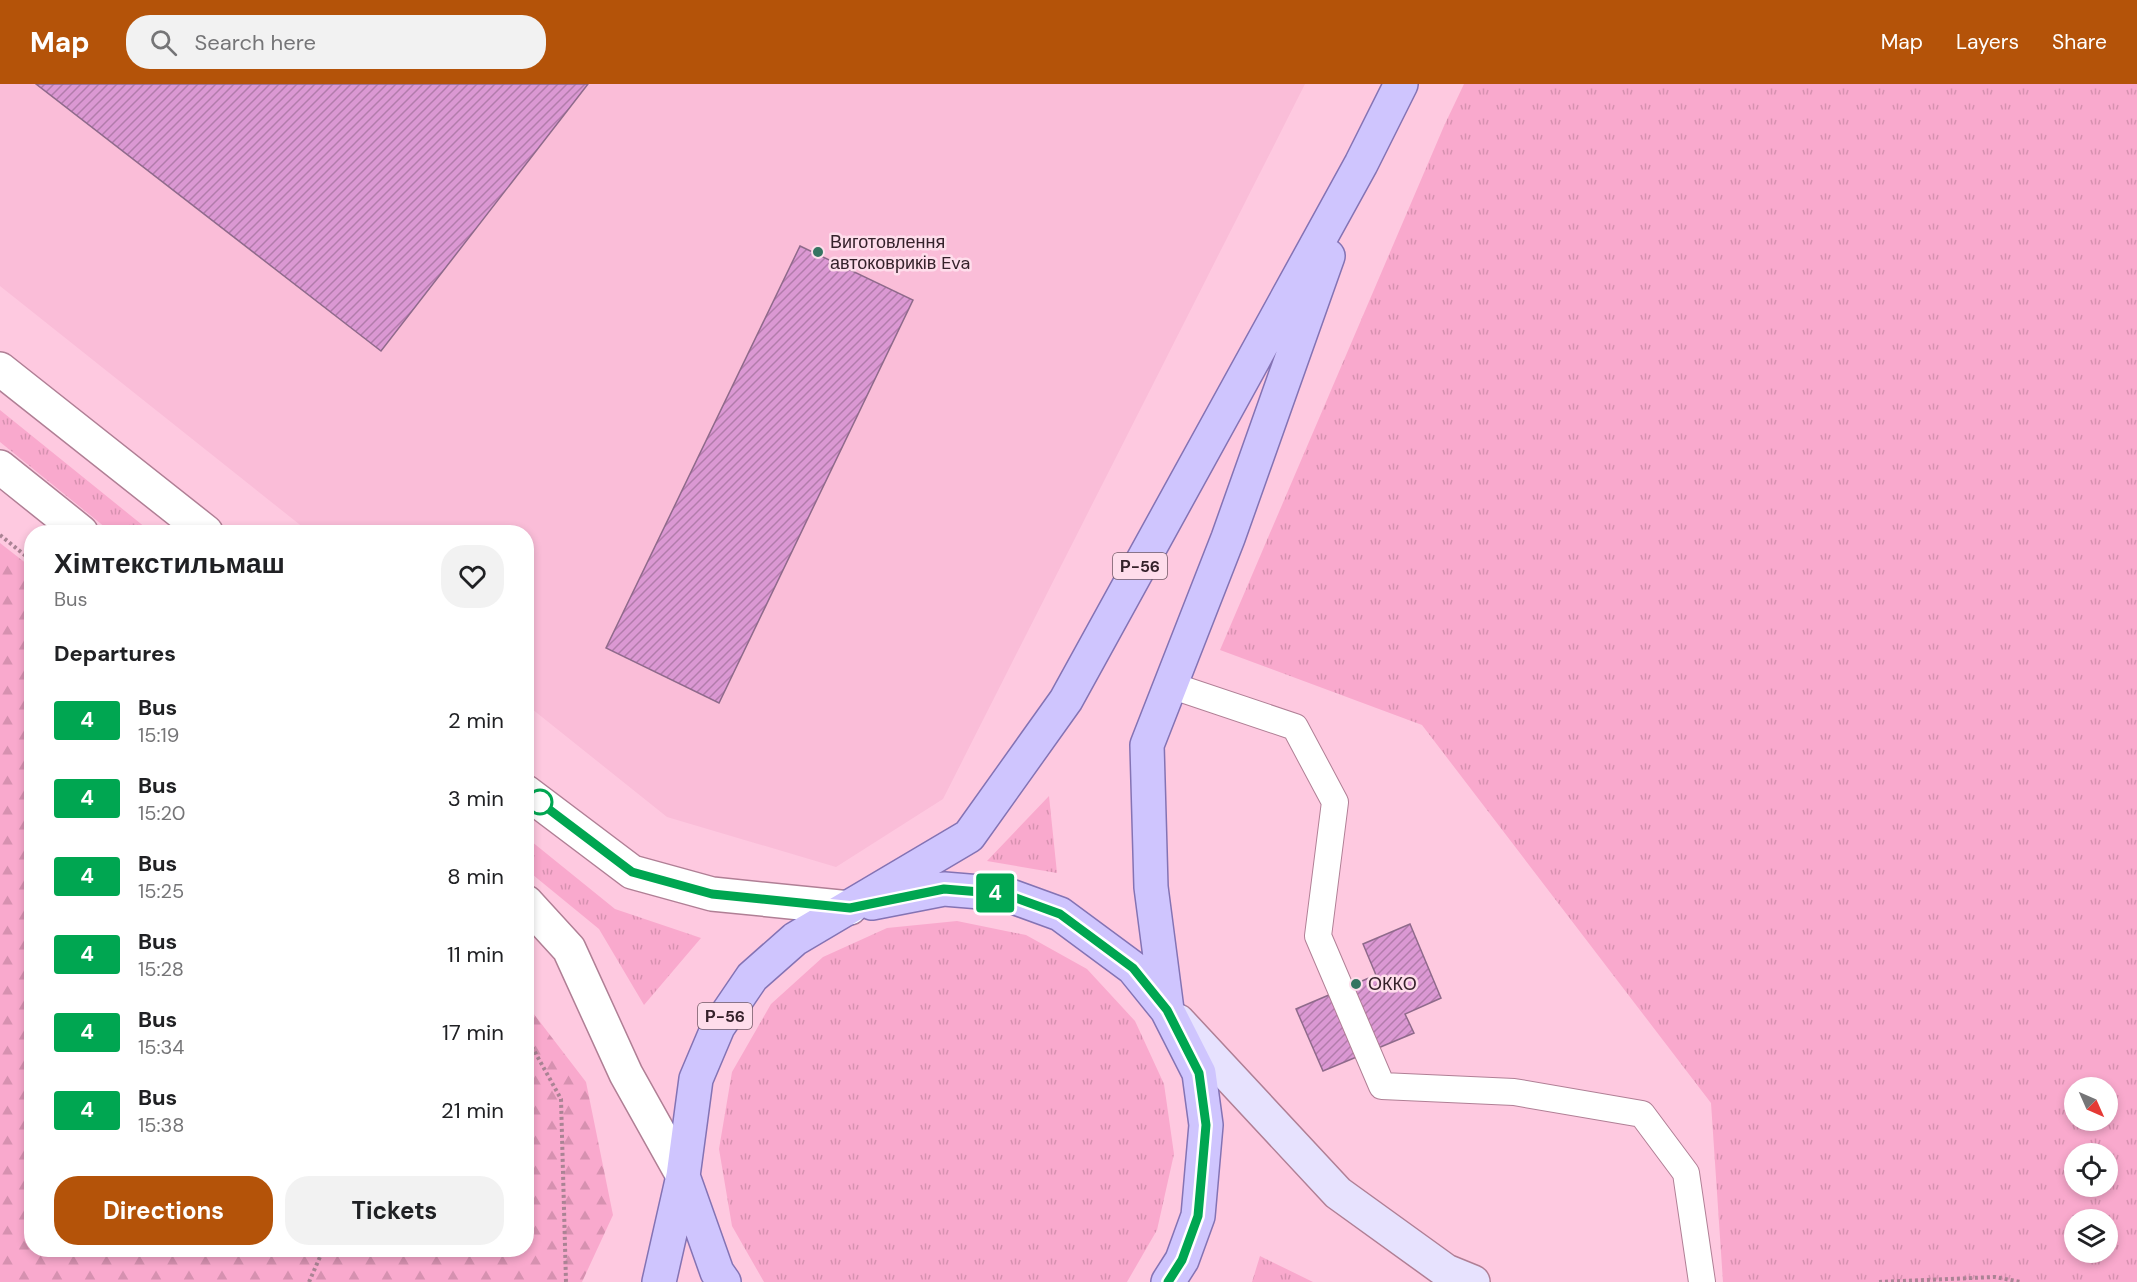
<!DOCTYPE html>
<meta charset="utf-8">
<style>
:root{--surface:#fff;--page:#f2f2f2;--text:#202124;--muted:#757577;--accent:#b45309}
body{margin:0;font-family:"DM Sans",sans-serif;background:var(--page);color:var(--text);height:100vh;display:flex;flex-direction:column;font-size:22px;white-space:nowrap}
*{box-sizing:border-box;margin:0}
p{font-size:20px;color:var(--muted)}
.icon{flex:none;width:33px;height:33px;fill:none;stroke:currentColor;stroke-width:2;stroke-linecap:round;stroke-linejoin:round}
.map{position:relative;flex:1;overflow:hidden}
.details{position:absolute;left:24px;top:441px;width:510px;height:732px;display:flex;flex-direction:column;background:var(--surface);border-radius:24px;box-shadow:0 3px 9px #0003}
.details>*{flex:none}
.badge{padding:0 12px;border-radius:4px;font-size:21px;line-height:39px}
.needle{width:39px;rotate:135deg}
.fabs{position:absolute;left:2064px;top:993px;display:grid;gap:12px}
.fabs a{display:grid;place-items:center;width:54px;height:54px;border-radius:50%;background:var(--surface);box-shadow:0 3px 9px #0003;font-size:30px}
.map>.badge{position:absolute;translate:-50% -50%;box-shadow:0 0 0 3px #fff}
h2{padding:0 30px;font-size:22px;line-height:54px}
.round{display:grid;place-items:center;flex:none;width:63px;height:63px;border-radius:24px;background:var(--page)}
.headline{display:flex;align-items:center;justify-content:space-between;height:102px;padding:0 30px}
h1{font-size:28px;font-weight:700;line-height:45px}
.action{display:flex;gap:12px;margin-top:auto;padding:12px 30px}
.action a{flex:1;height:69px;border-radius:24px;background:var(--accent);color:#fff;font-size:24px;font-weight:700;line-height:69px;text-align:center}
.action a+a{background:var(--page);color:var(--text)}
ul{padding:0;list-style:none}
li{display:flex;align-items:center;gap:18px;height:78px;padding:0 30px}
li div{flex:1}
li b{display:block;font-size:22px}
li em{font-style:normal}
li .badge{min-width:66px;font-weight:700;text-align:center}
header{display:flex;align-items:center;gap:36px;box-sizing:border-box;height:84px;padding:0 30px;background:var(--accent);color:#fff}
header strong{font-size:28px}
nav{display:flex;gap:33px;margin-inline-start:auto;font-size:21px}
.search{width:420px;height:54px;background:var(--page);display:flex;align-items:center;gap:15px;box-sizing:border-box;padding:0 21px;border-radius:24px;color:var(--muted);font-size:22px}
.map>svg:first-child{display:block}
</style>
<header>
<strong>Map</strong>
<div class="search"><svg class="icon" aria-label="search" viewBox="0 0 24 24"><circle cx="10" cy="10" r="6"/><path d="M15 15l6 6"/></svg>Search here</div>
<nav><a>Map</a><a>Layers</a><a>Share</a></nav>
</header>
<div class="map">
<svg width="2137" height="1198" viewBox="0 0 2137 1198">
<defs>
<pattern id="grass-tufts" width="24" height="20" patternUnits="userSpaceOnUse" patternTransform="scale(1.5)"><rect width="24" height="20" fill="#f9a9cd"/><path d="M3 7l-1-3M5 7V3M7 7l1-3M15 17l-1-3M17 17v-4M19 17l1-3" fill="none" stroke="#d691b0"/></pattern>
<pattern id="forest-firs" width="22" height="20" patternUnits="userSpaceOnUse" patternTransform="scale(1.5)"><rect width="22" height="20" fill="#f9a9cd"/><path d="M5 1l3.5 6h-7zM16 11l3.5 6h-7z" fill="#d691b0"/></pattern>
<pattern id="building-hatch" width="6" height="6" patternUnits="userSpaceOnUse" patternTransform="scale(1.5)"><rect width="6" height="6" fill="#db98d3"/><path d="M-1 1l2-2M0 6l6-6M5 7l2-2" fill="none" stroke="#b27cab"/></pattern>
</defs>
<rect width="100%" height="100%" fill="#fec9e0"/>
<!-- built -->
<path fill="#fabdd8" d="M0 0H1305L943 715 836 783 667 733 527 621 526 448H309L0 202Z"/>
<!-- grass -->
<path fill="url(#grass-tufts)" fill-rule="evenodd" d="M1464 0H2137V1198H1723L1711 1019 1422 641 1220 566 1444 42ZM2074 1004H2108V1036H2074ZM2074 1070H2108V1102H2074ZM2074 1136H2108V1168H2074Z
M0 326 151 448H111L0 358Z
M1049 712 1057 789 987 777Z
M526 753 615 825 701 854 644 921 599 845 527 786Z
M957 837 1026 851 1087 885 1135 937 1164 1000 1174 1070 1157 1146 1127 1198H764L732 1142 719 1065 732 988 771 920 823 873 887 844Z
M1260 1172 1313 1198H1252Z"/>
<!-- forest -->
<path fill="url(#forest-firs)" d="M0 459 32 484V1166H526L527 921 586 998 613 1131 582 1198H0Z"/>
<!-- building -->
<path fill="url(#building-hatch)" stroke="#8f6a8b" stroke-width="1.5" d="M36 0H588L381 267Z
M800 162 913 216 719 619 606 564Z
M1410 840 1441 914 1405 930 1414 949 1323 987 1296 925 1376 891 1363 860Z"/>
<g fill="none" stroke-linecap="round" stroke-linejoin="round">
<!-- service casing -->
<g stroke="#b07f95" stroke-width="28">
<path id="service" d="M1170 601 1295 643 1335 718 1318 852 1382 1002 1514 1008 1642 1030 1686 1089 1702 1198"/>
</g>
<!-- minor casing -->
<g stroke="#b07f95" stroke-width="36">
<path id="minor" d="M0 285 206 448
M0 383 81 448
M526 708 632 788 712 810 850 824
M526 818 569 865 626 990 683 1092"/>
</g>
<!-- secondary casing -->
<g stroke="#b07f95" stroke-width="36">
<path id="secondary" d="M1178 937 1338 1109 1446 1187 1473 1198"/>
</g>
<!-- primary casing -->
<g stroke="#8473b4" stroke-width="36">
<path id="primary" d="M872 819 944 805 1005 810 1060 830 1133 884 1167 926 1199 989 1206 1041 1198 1132 1182 1176 1168 1198
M1167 926 1151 803 1147 661 1228 454 1328 172
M683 1092 717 1188 724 1198
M659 1198 683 1092 696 995 718 943 752 893 795 855 969 752 1066 616 1361 80 1401 0"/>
</g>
<!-- path -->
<path stroke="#aa8394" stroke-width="4" stroke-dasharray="3 3" stroke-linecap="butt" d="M0 451 32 477
M526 952 561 1015 566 1198
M309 1198 323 1166
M1879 1198 1995 1193 2021 1198"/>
<!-- service -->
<use href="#service" stroke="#fff" stroke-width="26"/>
<!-- minor -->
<use href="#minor" stroke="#fff" stroke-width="33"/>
<!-- secondary -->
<use href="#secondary" stroke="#e7e2fe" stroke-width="33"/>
<!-- primary -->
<use href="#primary" stroke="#cfc5fe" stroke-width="33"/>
</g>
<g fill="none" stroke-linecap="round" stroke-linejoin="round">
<!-- line casing -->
<g stroke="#fff" stroke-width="14">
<path id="line" d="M526 708 632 788 712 810 850 824 944 805 1005 810 1060 830 1133 884 1167 926 1199 989 1206 1041 1198 1132 1182 1176 1168 1198"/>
</g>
<!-- line -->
<use href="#line" stroke="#00a651" stroke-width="9"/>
</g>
<!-- markers -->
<g fill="#357461" stroke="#feddeb" stroke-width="2">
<circle cx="818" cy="168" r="6"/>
<circle cx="1356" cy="900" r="6"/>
</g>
<circle fill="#fff" stroke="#00a651" stroke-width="3" cx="540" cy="718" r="12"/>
<g text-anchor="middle" stroke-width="5" stroke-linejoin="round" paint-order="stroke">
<!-- shield labels -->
<g fill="#feddeb" stroke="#715a65" stroke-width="1.5">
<rect x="1113" y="469" width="54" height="26" rx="4.5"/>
<rect x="698" y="919" width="54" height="26" rx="4.5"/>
</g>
<g font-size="16" font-weight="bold" fill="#35222b">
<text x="1140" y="488">Р-56</text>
<text x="725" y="938">Р-56</text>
</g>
<!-- poi labels -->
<g font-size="18" fill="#35222b" stroke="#feddeb" text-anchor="start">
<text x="830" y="164">Виготовлення<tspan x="830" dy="21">автоковриків Eva</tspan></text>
<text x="1368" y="906">ОККО</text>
</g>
</g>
</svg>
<div class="fabs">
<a><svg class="needle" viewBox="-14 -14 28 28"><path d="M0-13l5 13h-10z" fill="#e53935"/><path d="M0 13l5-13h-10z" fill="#757577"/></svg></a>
<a><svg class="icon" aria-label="locate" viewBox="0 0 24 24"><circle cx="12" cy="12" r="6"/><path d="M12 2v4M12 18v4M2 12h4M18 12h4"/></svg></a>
<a><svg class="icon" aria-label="layers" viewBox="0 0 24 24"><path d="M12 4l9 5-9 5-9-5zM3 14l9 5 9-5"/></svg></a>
</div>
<b class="badge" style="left:995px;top:809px;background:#00a651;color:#fff">4</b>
<section class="details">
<div class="headline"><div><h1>Хімтекстильмаш</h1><p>Bus</p></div><a class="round"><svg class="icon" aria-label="heart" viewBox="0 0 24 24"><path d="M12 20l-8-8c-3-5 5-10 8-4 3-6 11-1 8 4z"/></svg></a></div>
<h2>Departures</h2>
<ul>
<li><span class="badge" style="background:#00a651;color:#fff">4</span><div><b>Bus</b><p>15:19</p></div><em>2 min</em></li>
<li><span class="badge" style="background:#00a651;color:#fff">4</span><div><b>Bus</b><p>15:20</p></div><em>3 min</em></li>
<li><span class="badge" style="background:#00a651;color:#fff">4</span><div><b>Bus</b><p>15:25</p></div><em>8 min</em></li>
<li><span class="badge" style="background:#00a651;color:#fff">4</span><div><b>Bus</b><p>15:28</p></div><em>11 min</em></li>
<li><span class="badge" style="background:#00a651;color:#fff">4</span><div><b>Bus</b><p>15:34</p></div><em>17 min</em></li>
<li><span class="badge" style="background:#00a651;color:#fff">4</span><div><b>Bus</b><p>15:38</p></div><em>21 min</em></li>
</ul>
<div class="action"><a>Directions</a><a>Tickets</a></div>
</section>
</div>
